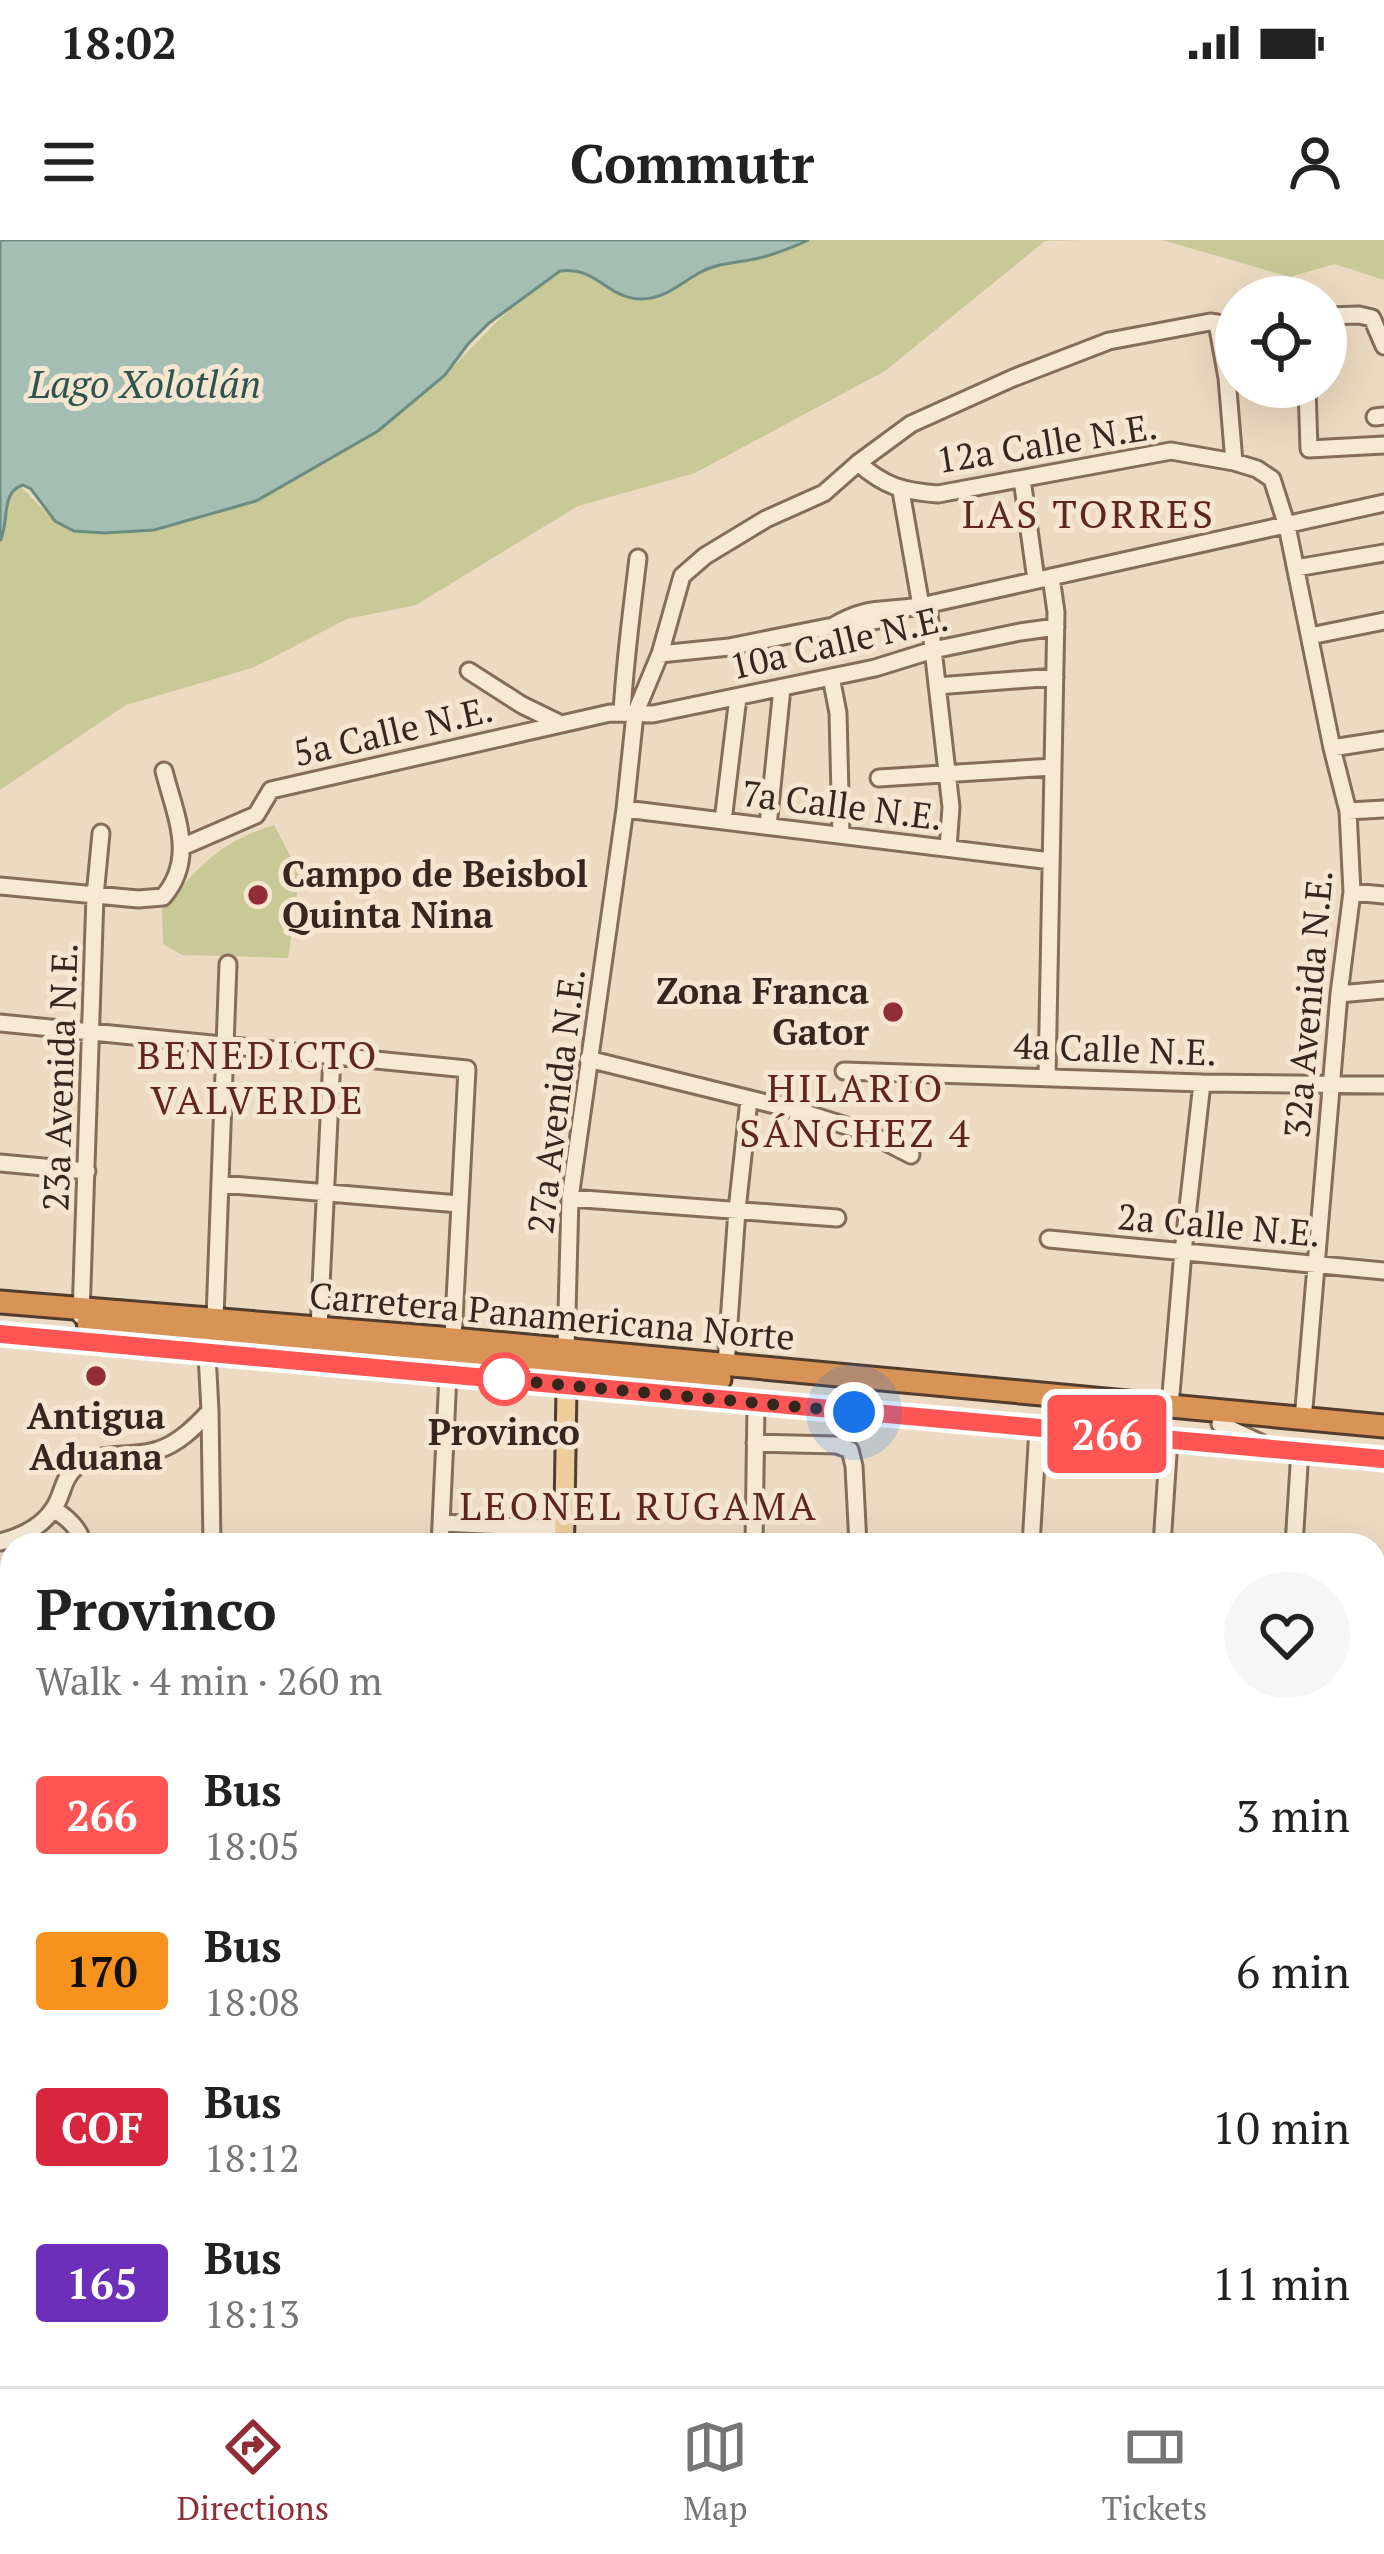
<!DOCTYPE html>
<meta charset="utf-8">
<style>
:root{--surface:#fff;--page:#f6f6f6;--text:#222;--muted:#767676;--line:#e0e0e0;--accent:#912d37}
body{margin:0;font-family:"PT Serif",serif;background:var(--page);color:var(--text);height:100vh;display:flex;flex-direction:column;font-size:45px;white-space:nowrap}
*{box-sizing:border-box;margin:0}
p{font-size:39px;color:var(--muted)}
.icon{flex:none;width:66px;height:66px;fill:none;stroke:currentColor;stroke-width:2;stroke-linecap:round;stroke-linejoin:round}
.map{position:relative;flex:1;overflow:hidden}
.drawer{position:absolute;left:0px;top:1293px;width:1386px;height:855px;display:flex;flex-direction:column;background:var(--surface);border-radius:36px 36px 0 0;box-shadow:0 12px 48px #0002}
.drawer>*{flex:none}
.badge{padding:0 24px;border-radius:9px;font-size:42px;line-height:78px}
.fabs{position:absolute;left:1215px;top:36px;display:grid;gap:24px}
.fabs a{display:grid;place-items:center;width:132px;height:132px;border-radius:50%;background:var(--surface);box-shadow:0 12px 48px #0002;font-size:60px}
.you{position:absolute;width:60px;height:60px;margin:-30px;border:9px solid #fff;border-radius:50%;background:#1a73e8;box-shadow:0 0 0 18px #1a73e833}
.map>.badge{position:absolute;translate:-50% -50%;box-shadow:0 0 0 6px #fff}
.round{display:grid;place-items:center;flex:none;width:126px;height:126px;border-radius:63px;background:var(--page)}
.head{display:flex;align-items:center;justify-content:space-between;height:204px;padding:0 36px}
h1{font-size:57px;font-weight:800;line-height:90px}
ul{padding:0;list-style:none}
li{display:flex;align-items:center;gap:36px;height:156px;padding:0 36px}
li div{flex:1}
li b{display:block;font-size:45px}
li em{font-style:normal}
li .badge{min-width:132px;font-weight:700;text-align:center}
.status{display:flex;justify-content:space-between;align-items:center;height:84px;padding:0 60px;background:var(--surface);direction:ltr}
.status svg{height:33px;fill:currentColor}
header{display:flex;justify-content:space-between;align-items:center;height:156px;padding:0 36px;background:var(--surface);font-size:54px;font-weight:800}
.dock{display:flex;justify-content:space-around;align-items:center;height:168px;border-top:3px solid var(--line);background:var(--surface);font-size:33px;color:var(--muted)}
.dock a{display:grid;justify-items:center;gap:6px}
.dock .selected{color:var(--accent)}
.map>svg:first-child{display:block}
</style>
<div class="status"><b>18:02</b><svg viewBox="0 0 49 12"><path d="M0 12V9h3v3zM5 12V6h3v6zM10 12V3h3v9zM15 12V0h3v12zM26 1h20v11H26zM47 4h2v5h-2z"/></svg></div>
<header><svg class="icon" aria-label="menu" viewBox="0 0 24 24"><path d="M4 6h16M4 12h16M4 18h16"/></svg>Commutr<svg class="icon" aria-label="person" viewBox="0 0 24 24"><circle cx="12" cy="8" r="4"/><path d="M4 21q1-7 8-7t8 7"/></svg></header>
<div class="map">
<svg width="1384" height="2146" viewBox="0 0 1384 2146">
<rect width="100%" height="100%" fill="#ecdbc2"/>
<!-- green -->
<path fill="#c8c997" d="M810 0H1083L1045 1 885 131 695 233 578 266 416 365 347 379 252 428 126 465 0 550V295L8 270V256L19 245 55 281 256 261 367 197 445 135 517 61 560 31 686 42 710 27Z
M1162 0H1384V40L1335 24 1290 37Z
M274 585 300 634 288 718 182 715 163 704 162 669C199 627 218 602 274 585Z"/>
<!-- water -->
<path fill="#a4beb4" stroke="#6c8c81" stroke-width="3" d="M0 0H809C791 8 774 15 755 19 736 23 716 23 699 33 679 44 664 60 639 59 606 57 596 26 560 31L489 83 468 104 445 135 378 191 256 261 154 290 104 293 74 291 55 281 31 249 23 245C0 252 10 281 0 301Z"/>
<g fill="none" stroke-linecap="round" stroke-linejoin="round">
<!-- minor casing -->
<g stroke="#856d5a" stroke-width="21">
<path id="minor" d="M1326 76 1359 75 1372 78 1384 106
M1307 147 1309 209 1384 205
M1375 177 1384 176
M858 223C886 247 902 251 938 254L1171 211 1234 222 1257 229 1272 239 1287 286 1332 508 1348 571 1352 652 1339 754 1303 1180
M1022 239 1036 340
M901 251 921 366
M1296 328 1384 313
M928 365 951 567 948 608
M833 386C869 365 882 372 921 366L1384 263
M1310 396 1384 381
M660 414 729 407 833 386 855 385 883 379 896 370
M469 431 522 465 559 483
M831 437 838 473 841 595
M937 446 1055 437
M622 472C625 420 632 369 638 318
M1332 508 1384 500
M879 538 1053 527
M625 569 1051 621
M1348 571 1384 569
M723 581 738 457
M768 586 782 448
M182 607 256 575 271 550 610 473 653 474 875 428 933 410 1020 392 1056 387
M0 646 138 659 163 657C197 618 175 575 164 531
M1352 652 1384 655
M1339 754 1384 750
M0 783 467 829 453 1099
M588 819 795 870 866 892 911 915
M844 831 1202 843 1384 845
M1047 837 1056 372 1051 337
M0 923 87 931
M221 944 459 964
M570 958 837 978
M1049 999 1384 1031
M81 1076 95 656 101 593
M215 1078 228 724
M319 1088 332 816
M0 1094 1384 1219
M566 1110 570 958 625 569 635 474 660 414 682 336 705 316 766 279 824 253 858 223 911 184 1013 138 1109 101 1210 82 1217 83 1227 138 1234 222
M726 1125 737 970 749 860
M1170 1166 1183 1012 1202 843
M210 1171 212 1305
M1220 1184 1261 1203
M755 1203 837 1205 850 1210 854 1226 858 1305
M54 1269C67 1278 80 1288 83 1305
M441 1283 564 1289
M0 1302C20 1297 42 1287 54 1268 63 1255 62 1239 76 1227 98 1210 132 1219 158 1210 178 1204 196 1186 210 1171L207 1114
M440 1305 448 1134
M754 1305 756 1164
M1031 1305 1038 1188
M1162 1305 1169 1199
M1294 1305 1300 1210
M1374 1358 1384 1359
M0 1435 12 1436
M1374 1501H1384
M0 1560H12
M1374 1647H1384
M1374 1796H1384
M0 1988 12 1989
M1374 1990H1384
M0 2053 12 2054
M4 2131V2146
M85 2136 335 2146
M986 2146 987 2136
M1117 2146 1118 2136
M1252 2146V2136"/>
</g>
<!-- major casing -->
<g stroke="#523c2e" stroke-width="24">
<path id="major" d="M564 1305 567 1115
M304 2146 306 2136"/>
</g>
<!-- highway casing -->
<g stroke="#523c2e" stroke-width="27">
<path id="highway" d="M0 1062 453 1099 1384 1186
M88 1083 720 1139
M169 1099 193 1106 207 1114"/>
</g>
<!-- minor -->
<use href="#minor" stroke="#f7ead5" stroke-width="15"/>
<!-- major -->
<use href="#major" stroke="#eecc9b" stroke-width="18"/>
<!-- highway -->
<use href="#highway" stroke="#d89356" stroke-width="21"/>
</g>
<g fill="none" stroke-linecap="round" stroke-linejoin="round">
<!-- line casing -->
<g stroke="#fff" stroke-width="27">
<path id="line" d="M0 1094 1384 1219"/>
</g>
<!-- line -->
<use href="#line" stroke="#f55" stroke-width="18"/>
<!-- walk -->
<path stroke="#35271e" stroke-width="12" stroke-dasharray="0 21.6" d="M504 1139 488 1138 854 1172"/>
</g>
<!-- markers -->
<g fill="#912d37" stroke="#f4e6d1" stroke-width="4.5">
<circle cx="258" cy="655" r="12"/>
<circle cx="893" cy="772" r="12"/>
<circle cx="96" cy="1136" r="12"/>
</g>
<circle fill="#fff" stroke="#f55" stroke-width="6" cx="504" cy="1139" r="24"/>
<g text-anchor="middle" stroke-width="10" stroke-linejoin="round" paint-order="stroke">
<!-- street labels -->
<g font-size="36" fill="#35271e" stroke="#f4e6d1">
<text transform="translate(1047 203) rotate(-9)" y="13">12a Calle N.E.</text>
<text transform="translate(839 402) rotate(-13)" y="13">10a Calle N.E.</text>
<text transform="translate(393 491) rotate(-13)" y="13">5a Calle N.E.</text>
<text transform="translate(842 565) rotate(7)" y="13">7a Calle N.E.</text>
<text transform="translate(1308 764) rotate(-85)" y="13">32a Avenida N.E.</text>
<text transform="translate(1115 809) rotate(2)" y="13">4a Calle N.E.</text>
<text transform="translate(60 837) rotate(-88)" y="13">23a Avenida N.E.</text>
<text transform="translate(556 861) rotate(-83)" y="13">27a Avenida N.E.</text>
<text transform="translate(1219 985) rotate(5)" y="13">2a Calle N.E.</text>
<text transform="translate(552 1076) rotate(5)" y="13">Carretera Panamericana Norte</text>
</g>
<!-- poi labels -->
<g font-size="36" font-weight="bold" fill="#35271e" stroke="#f4e6d1" text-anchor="start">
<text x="282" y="647">Campo de Beisbol<tspan x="282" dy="41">Quinta Nina</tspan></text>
<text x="869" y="764" text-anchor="end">Zona Franca<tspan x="869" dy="41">Gator</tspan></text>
<text x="96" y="1189" text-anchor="middle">Antigua<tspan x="96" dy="41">Aduana</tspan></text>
</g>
<!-- stop labels -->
<g font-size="36" font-weight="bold" fill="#35271e" stroke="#f4e6d1">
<text x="504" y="1205">Provinco</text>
</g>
<!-- water labels -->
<g font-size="39" font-style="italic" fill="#2d544e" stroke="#f4e6d1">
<text x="145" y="158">Lago Xolotlán</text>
</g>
<!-- neighbourhood labels -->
<g font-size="39" letter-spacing="3" fill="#60261f" stroke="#f4e6d1">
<text x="1089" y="288">LAS TORRES</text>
<text x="258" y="829">BENEDICTO<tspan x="258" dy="45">VALVERDE</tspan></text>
<text x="856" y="862">HILARIO<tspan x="856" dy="45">SÁNCHEZ 4</tspan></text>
<text x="639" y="1280">LEONEL RUGAMA</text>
</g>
</g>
</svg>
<div class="fabs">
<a><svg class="icon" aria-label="locate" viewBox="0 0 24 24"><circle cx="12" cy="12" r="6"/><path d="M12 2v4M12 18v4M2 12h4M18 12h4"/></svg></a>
</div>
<div class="you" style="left:854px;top:1172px"></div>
<b class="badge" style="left:1107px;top:1194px;background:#f55;color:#fff">266</b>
<section class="drawer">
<div class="head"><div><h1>Provinco</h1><p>Walk · 4 min · 260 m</p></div><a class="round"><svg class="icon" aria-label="heart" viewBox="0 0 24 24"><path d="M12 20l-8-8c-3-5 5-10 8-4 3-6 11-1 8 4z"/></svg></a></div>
<ul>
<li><span class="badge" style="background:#f55;color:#fff">266</span><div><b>Bus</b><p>18:05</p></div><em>3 min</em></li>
<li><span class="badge" style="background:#f7921f;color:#111">170</span><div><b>Bus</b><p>18:08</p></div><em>6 min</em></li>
<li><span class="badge" style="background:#d7263d;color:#fff">COF</span><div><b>Bus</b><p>18:12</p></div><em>10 min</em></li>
<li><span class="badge" style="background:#6d2fba;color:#fff">165</span><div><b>Bus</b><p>18:13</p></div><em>11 min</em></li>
</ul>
</section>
</div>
<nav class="dock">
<a class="selected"><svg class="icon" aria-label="directions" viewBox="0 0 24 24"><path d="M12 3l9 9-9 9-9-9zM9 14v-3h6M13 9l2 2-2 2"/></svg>Directions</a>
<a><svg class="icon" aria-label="map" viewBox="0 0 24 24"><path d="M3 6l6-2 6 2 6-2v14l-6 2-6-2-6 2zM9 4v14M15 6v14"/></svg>Map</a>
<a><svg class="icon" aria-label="tickets" viewBox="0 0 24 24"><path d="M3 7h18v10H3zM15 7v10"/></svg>Tickets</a>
</nav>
